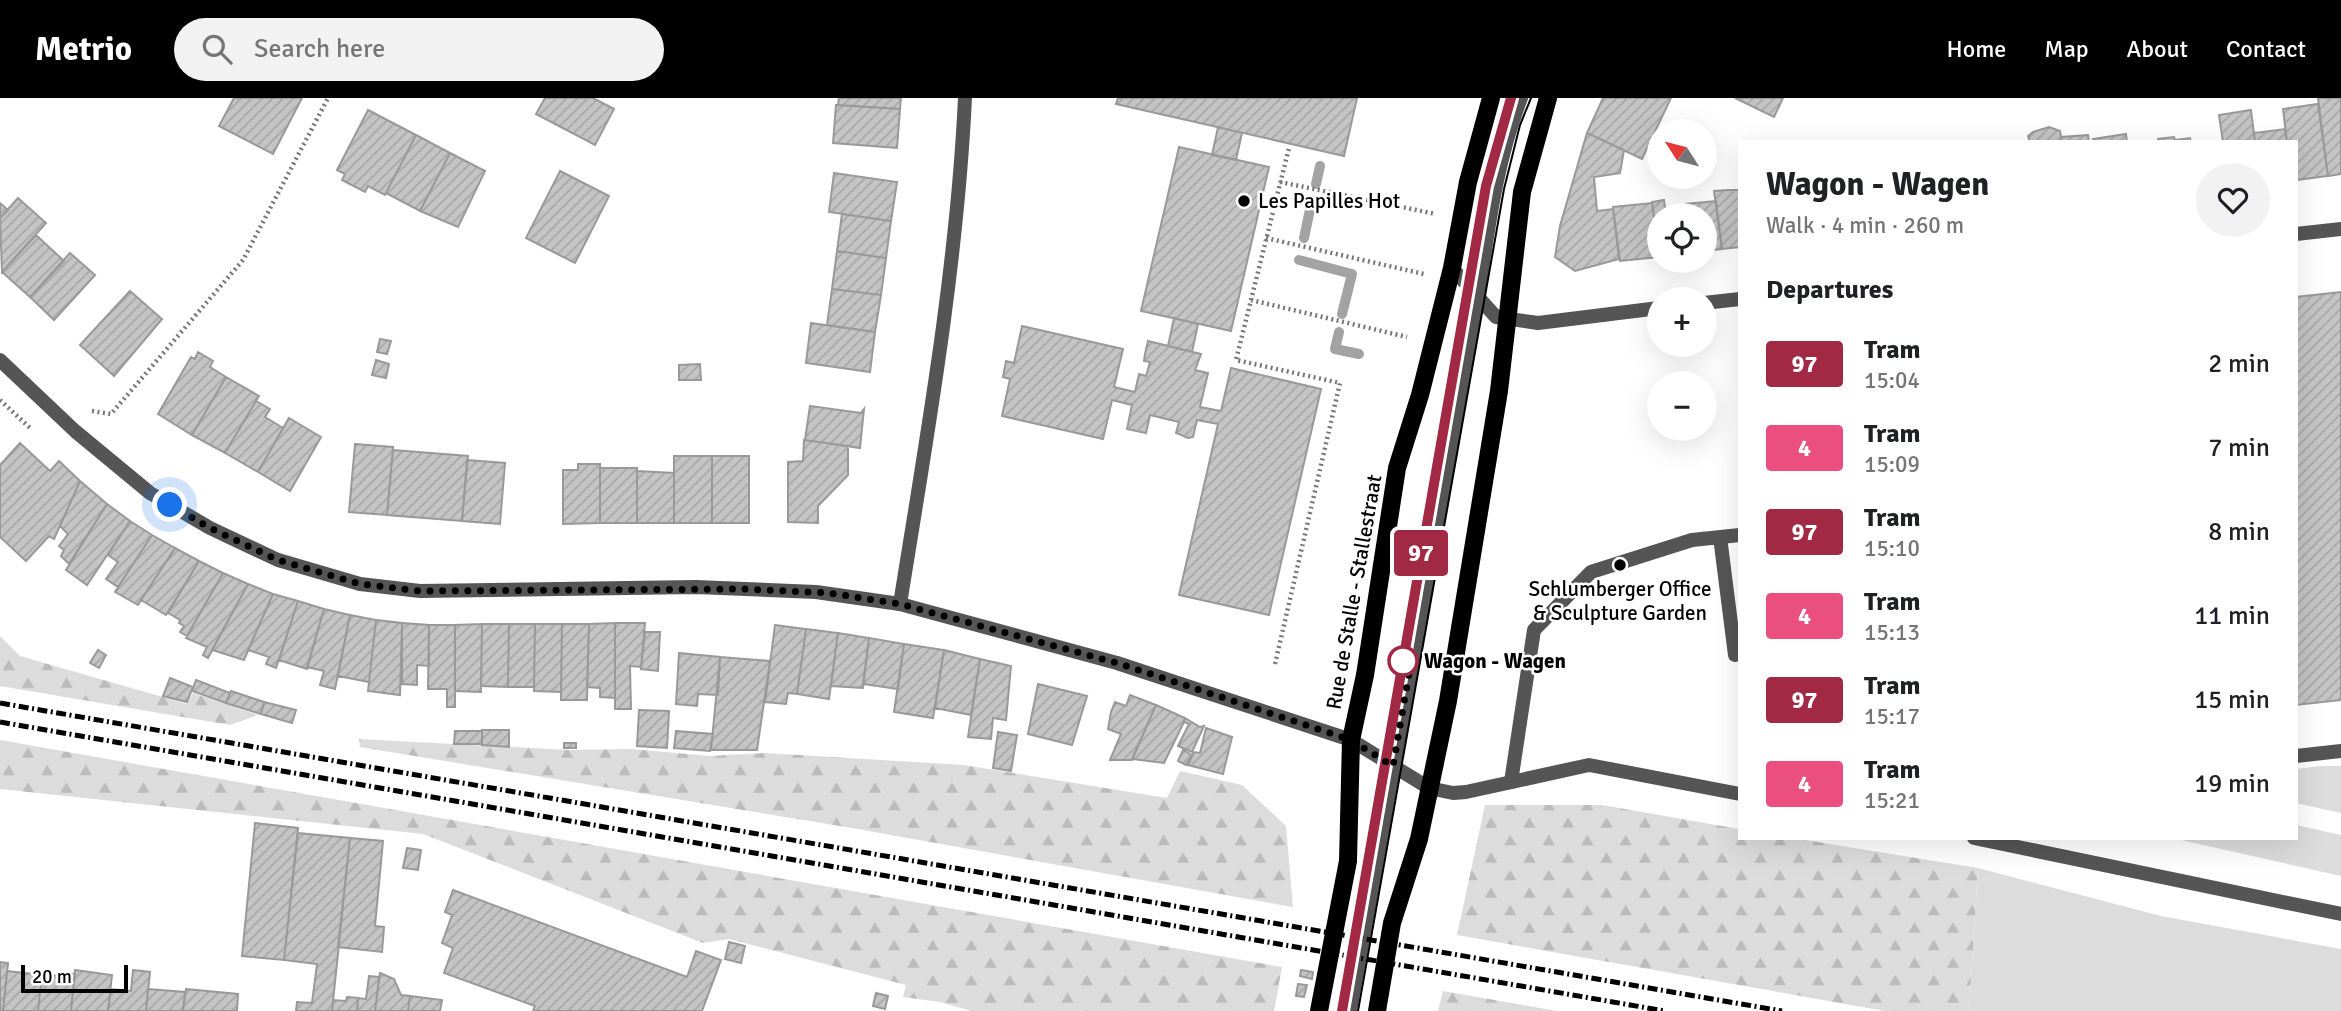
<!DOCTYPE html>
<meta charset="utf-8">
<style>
:root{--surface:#fff;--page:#f2f2f2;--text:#202124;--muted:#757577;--accent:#000}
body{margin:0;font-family:Signika,sans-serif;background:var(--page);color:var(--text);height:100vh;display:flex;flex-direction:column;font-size:26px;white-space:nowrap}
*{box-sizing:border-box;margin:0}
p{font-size:23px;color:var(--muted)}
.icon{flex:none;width:38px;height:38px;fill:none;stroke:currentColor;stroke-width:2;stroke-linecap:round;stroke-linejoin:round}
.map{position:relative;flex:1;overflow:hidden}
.drawer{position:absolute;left:1738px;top:42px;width:560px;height:700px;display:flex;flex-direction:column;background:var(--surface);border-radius:0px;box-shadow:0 7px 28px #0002}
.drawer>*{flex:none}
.badge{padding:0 14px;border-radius:5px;font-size:24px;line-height:46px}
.needle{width:46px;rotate:306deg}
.fabs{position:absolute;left:1647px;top:21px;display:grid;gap:14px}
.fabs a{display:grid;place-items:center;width:70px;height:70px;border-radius:50%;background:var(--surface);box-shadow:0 7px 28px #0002;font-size:35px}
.scale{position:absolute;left:21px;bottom:18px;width:107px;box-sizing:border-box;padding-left:7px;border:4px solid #000;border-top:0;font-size:19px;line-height:24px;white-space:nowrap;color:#000;-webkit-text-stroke:5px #fff;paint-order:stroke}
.you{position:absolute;width:35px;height:35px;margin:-18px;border:5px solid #fff;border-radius:50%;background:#1a73e8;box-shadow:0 0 0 10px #1a73e833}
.map>.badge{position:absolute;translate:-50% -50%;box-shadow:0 0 0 4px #fff}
h2{padding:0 28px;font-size:26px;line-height:63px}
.round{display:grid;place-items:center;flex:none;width:74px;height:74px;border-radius:37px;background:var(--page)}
.summary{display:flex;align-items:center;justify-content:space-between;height:119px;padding:0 28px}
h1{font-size:33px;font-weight:700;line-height:52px}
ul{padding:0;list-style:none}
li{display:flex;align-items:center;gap:21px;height:84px;padding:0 28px}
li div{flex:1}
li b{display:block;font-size:26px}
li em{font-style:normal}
li .badge{min-width:77px;font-weight:700;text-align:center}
header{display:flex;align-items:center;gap:42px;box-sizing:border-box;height:98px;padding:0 35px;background:var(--accent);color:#fff}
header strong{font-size:33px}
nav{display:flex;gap:38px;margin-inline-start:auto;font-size:24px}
.search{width:490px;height:63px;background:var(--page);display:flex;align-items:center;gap:18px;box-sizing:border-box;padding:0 24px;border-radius:38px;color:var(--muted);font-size:26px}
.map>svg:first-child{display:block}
</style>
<header>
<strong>Metrio</strong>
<div class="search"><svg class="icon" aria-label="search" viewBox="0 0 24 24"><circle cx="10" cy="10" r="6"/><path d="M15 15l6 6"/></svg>Search here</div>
<nav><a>Home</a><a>Map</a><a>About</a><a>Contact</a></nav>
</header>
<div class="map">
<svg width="2341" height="913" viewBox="0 0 2341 913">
<defs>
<pattern id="forest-firs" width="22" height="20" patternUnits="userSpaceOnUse" patternTransform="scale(1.75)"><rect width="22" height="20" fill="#dcdcdc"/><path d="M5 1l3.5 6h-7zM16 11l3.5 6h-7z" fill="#bbb"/></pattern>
<pattern id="building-hatch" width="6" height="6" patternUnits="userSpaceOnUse" patternTransform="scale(1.75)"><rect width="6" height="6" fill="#c4c4c4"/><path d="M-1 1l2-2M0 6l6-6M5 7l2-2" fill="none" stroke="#a7a7a7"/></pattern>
</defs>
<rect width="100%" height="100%" fill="#fff"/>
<!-- green -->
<path fill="#dcdcdc" d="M2321 668H2341V715L2296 705V671Z
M2296 727 2341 737V778L2172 740H2296Z
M1978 770 2161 818 2341 851V913H1969Z"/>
<!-- forest -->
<path fill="url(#forest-firs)" d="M0 538 20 558 187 606 193 595 258 617 230 627 0 588Z
M359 641 569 652 631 651 710 658 766 655 964 667 1167 700 1180 673 1242 687 1286 728 1293 809 852 730 360 649Z
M0 642 1282 869 1274 913H971L940 904 903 899 906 887 729 841 703 845 423 736 0 691Z
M1485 707H1602L1739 731 1740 740H1793L1978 770 1969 913H1885L1457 837Z
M1443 893 1557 913H1438Z"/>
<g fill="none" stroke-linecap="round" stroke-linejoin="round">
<!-- stream -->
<path stroke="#a3a3a3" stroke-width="10" d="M1316 86 1320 68
M1304 140 1312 102
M1299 162 1352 176 1342 216
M1339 234 1335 251 1359 256"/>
</g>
<!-- building -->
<path fill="url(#building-hatch)" stroke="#999" stroke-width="2" d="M234 0H302L273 56 219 28Z
M545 0H593L614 11 595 47 536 16Z
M839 0H901L900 11 838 7Z
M1118 0H1357L1344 58 1116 6Z
M1603 0H1671L1642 61 1587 35Z
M1735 0H1783L1774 19Z
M2318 0H2341V76L2328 78Z
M2318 6 2328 78 2296 82V44H2287L2283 11Z
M836 7 900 11 897 50 833 45Z
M368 12 416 37 385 97 368 88 365 94 342 82 345 76 337 72Z
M2251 12 2255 44H2223L2219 17Z
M1218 29 1242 35 1236 62 1212 57Z
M2049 29 2060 33 2062 44H2030L2028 38 2033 34Z
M2285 31 2287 44H2255L2254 35Z
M1587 35 1624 52 1620 75 1594 79 1597 113 1613 111 1619 161 1575 173 1555 159 1560 128Z
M2126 36 2127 44H2094L2093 41Z
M416 37 450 55 420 113 386 95Z
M2088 37 2089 44H2062L2061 39Z
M2174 39 2175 42 2190 40 2191 44H2158V41Z
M1179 49 1269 69 1231 233 1141 213Z
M450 55 485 73 458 129 420 113Z
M560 73 609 98 575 165 526 140Z
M834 75 897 84 891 123 829 114Z
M1729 92H1740V149L1722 151 1714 93Z
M18 100 46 125 2 174 0 120Z
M1664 102 1665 110 1685 108 1686 117H1659V159L1652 104Z
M1716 103 1722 151 1704 153V117H1686L1685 106Z
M0 105 8 112 0 120Z
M1652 105 1659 159 1620 163 1613 109Z
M842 116 891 123 886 160 837 153Z
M36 137 64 163 30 199 2 174Z
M837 153 886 160 881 197 832 191Z
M70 155 95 177 54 222 30 199Z
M832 191 881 197 875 234 827 227Z
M130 193 162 221 114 278 80 247Z
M2341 194V602L2296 607V199Z
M1174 220 1198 226 1192 254 1168 248Z
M811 225 875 234 870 274 806 265Z
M1022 228 1123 251 1114 289 1135 294 1139 276 1146 278 1150 264 1144 263 1145 256 1148 243 1201 256 1195 272 1208 275 1200 309 1221 313 1231 270 1321 291 1269 517 1179 497 1218 326 1197 322 1193 339 1188 340 1176 335 1179 324 1150 317 1146 335 1127 331 1132 307 1112 302 1103 341 1002 318 1010 281 1003 279 1006 263 1014 265Z
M380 241 391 243 387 256 377 254Z
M198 254 213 263 210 269 226 279 192 337 158 316 191 259 195 261Z
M376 262 389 266 386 280 372 277Z
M700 266 701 282H679V267Z
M226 279 259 298 225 355 192 337Z
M256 303 270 311 265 319 283 330 258 374 225 355Z
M810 308 861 315 864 311 860 350 805 342Z
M289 320 321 339 290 393 258 374Z
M804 342 848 348V377L818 408V425L788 424V364L803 363Z
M20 345 50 373 59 363 80 383 54 441 49 438 26 463 0 439V367Z
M355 346 393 349 387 417 349 414Z
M393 352 468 358 462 423 387 417Z
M674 358H712V425H674Z
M712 358H749V425H712Z
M467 362 505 365 500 426 462 423Z
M578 366H600V425L563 426V372H578Z
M600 370H637V425H600Z
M637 373 674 375V425H637Z
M80 383 107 406 69 466 61 458 64 452 59 448 68 436 60 428Z
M107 406 130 423 87 487 66 472Z
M130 423 152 437 118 489 106 481 118 464 108 457Z
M152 437 175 450 138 507 115 494Z
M175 450 199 463 166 517 141 502Z
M199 463 223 475 187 538 180 534 184 528 179 525 180 522 168 515Z
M223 475 248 486 208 560 203 557 207 549 186 540Z
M248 486 273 496 244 562 212 552Z
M273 496 298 503 276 570 266 566 269 559 248 552Z
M298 503 324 511 307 571 279 562Z
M324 511 350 517 335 591 320 587 324 573 307 569Z
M350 517 376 522 369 584 338 578Z
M376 522 402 525 400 597 368 593Z
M402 525 429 527V568L417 567V587L402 586Z
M615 525V600L600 599V590L587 589 589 526Z
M615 525H645L641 569 630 568 631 611H615Z
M482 526 481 594 455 593V527Z
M482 526H509L508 589 481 588Z
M509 526H535L534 589H508Z
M535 526H562L561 594 534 593Z
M562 526H589L587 602H561Z
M429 527H455V609H447V591H428Z
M775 527 806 531 797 596 788 595 786 606 765 604Z
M806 531 838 535 829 601 797 596Z
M645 534H660L658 573 641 571Z
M838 535 869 540 863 590 831 588Z
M869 540 904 546 898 591 863 586Z
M904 546 944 552 933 620 894 614Z
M98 552 106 557 99 570 90 565Z
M944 552 980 561 971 617 935 610Z
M679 555 720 559 718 597 698 596 697 608 676 606Z
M720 559 770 563 757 652H711Z
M980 561 1011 568 1006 622 993 620 991 641 968 639Z
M170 580 193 589 187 604 163 598Z
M196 582 230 595 226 605 192 593Z
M1038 586 1087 598 1072 647 1028 636Z
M231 593 264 604 261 616 226 605Z
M1130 597 1156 607 1132 662H1110L1121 636 1108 631 1111 614 1115 604 1126 608Z
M264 604 296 612 292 625 261 616Z
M1156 607 1185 620 1184 624 1164 665 1132 661Z
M639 612 669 613 667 650 637 648Z
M1185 620 1200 629 1204 628 1192 654 1178 648 1189 626 1184 624Z
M1206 630 1232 639 1223 676 1188 667 1194 654 1200 655Z
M482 632H509V649L482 647Z
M455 633H482V646H454Z
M676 633 713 636 710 653 674 650Z
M998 634 1017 637 1011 673 993 670Z
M564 645H576V650H564Z
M1183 652 1192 657 1186 667 1178 663Z
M255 725 298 730 284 862 242 858Z
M298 735 350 740 332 913H296L297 904 312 905 317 866 284 862Z
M350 740 383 743 375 828 384 829 382 854 338 849Z
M407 750 421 752 418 772 403 770Z
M453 792 687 879 696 853 721 862 702 913H533L535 908 444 875 453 850 442 845 452 817 445 814Z
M729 844 745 848 741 865 725 861Z
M0 864 8 865 3 913H0Z
M75 872 112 877 108 913H71Z
M133 872 150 874 146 913H108L111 891 131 893Z
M1301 872 1313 874 1312 881 1300 878Z
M7 873 42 877 38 913H3Z
M60 874 75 876 71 913H38L42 876 60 878Z
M380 875 394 881 401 897 410 898 408 913H375Z
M369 878 379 879 375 913H357L358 900 366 901Z
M1298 886 1307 887 1304 899 1296 898Z
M148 891 185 894 183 913H146Z
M186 891 238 896 237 913H183Z
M876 895 888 898 885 911 873 908Z
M410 898 442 902 440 913H408Z
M347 899 358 900 357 913H332L333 902 346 903Z"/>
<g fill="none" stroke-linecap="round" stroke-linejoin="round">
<!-- path -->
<path stroke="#777" stroke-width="4.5" stroke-dasharray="2 3.5" stroke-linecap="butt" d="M1280 84 1436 116
M1266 140 1424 176
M1251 202 1407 239
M0 302 30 330
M92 313 111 316 243 162 328 0
M1275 566 1340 285 1236 262 1289 50"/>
<!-- service -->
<path stroke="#555" stroke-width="14" d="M1720 439 1735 557 1740 556
M2296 658 2341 653
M1511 684 1534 532 1591 474 1692 442 1740 437
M1350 913 1478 199C1488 132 1496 64 1521 0"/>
<!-- minor -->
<path stroke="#555" stroke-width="14" d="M2296 136 2341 131
M1452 170 1496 219 1538 225 1659 210
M1704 205 1740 201
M900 506C927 338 957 169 965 0
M1429 690 1453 695 1466 694 1589 667 1740 696
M1974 740 2341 816"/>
<!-- tertiary -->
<path stroke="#555" stroke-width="14" d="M0 262 75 333 150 395 210 430 278 462 360 486 420 493 696 489 816 494 900 506 1117 565 1351 642 1429 690"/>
<!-- primary -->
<path stroke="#000" stroke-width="18" d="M1319 913 1348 763 1351 642 1365 577 1397 370 1420 297 1452 170 1468 84 1491 0
M1377 913 1392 825 1419 741 1448 603 1499 293 1522 94 1548 0"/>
<!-- tram -->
<path stroke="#000" stroke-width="2" d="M1342 913 1486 88 1511 0
M1358 913 1504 91 1520 27 1531 0"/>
<!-- rail -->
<path stroke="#000" stroke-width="5" stroke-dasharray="10 3.5 2 3.5" stroke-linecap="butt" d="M0 605 1782 913
M0 624 1665 913"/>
</g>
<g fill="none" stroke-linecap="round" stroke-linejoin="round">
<!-- line casing -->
<g stroke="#fff" stroke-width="16">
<path id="line" d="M1342 913 1486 88 1511 0"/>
</g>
<!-- line -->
<use href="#line" stroke="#a12944" stroke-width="10"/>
<!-- walk -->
<path stroke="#000" stroke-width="7" stroke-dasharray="0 12.6" d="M170 407 210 430 278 462 360 486 420 493 744 491 829 495 900 506 1117 565 1215 597 1351 642 1393 668 1411 564 1403 563"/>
</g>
<!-- markers -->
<g fill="#000" stroke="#fff" stroke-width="2.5">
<circle cx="1244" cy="103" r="7"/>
<circle cx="1620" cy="467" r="7"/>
</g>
<circle fill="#fff" stroke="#a12944" stroke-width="3.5" cx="1403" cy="563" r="14"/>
<g text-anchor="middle" stroke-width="5" stroke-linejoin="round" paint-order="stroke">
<!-- poi labels -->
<g font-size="21" fill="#000" stroke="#fff" text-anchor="start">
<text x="1258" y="110">Les Papilles Hot</text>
<text x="1620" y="498" text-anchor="middle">Schlumberger Office<tspan x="1620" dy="24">&amp; Sculpture Garden</tspan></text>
</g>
<!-- street labels -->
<g font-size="21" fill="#000" stroke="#fff">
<text transform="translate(1354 494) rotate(-80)" y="7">Rue de Stalle - Stallestraat</text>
</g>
<!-- stop labels -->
<g font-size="21" font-weight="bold" fill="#000" stroke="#fff" text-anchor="start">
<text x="1424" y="570">Wagon - Wagen</text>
</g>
</g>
</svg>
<div class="fabs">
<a><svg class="needle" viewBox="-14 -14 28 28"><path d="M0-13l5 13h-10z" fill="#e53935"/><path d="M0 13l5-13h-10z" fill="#757577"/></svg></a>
<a><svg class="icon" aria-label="locate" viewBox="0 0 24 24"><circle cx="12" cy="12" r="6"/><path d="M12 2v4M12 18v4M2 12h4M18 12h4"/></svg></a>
<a>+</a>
<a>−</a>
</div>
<div class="scale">20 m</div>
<div class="you" style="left:170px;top:407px"></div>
<b class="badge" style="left:1421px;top:455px;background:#a12944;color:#fff">97</b>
<section class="drawer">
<div class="summary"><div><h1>Wagon - Wagen</h1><p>Walk · 4 min · 260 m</p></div><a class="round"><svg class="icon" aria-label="heart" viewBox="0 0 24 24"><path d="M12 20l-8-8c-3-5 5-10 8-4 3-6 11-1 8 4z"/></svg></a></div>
<h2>Departures</h2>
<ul>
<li><span class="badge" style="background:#a12944;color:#fff">97</span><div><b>Tram</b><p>15:04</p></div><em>2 min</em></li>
<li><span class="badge" style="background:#ea4f80;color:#fff">4</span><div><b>Tram</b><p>15:09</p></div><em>7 min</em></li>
<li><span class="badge" style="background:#a12944;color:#fff">97</span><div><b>Tram</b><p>15:10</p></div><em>8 min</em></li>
<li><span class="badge" style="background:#ea4f80;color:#fff">4</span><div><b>Tram</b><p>15:13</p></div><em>11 min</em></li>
<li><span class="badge" style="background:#a12944;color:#fff">97</span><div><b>Tram</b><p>15:17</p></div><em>15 min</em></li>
<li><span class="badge" style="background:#ea4f80;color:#fff">4</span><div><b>Tram</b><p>15:21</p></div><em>19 min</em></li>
</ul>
</section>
</div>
